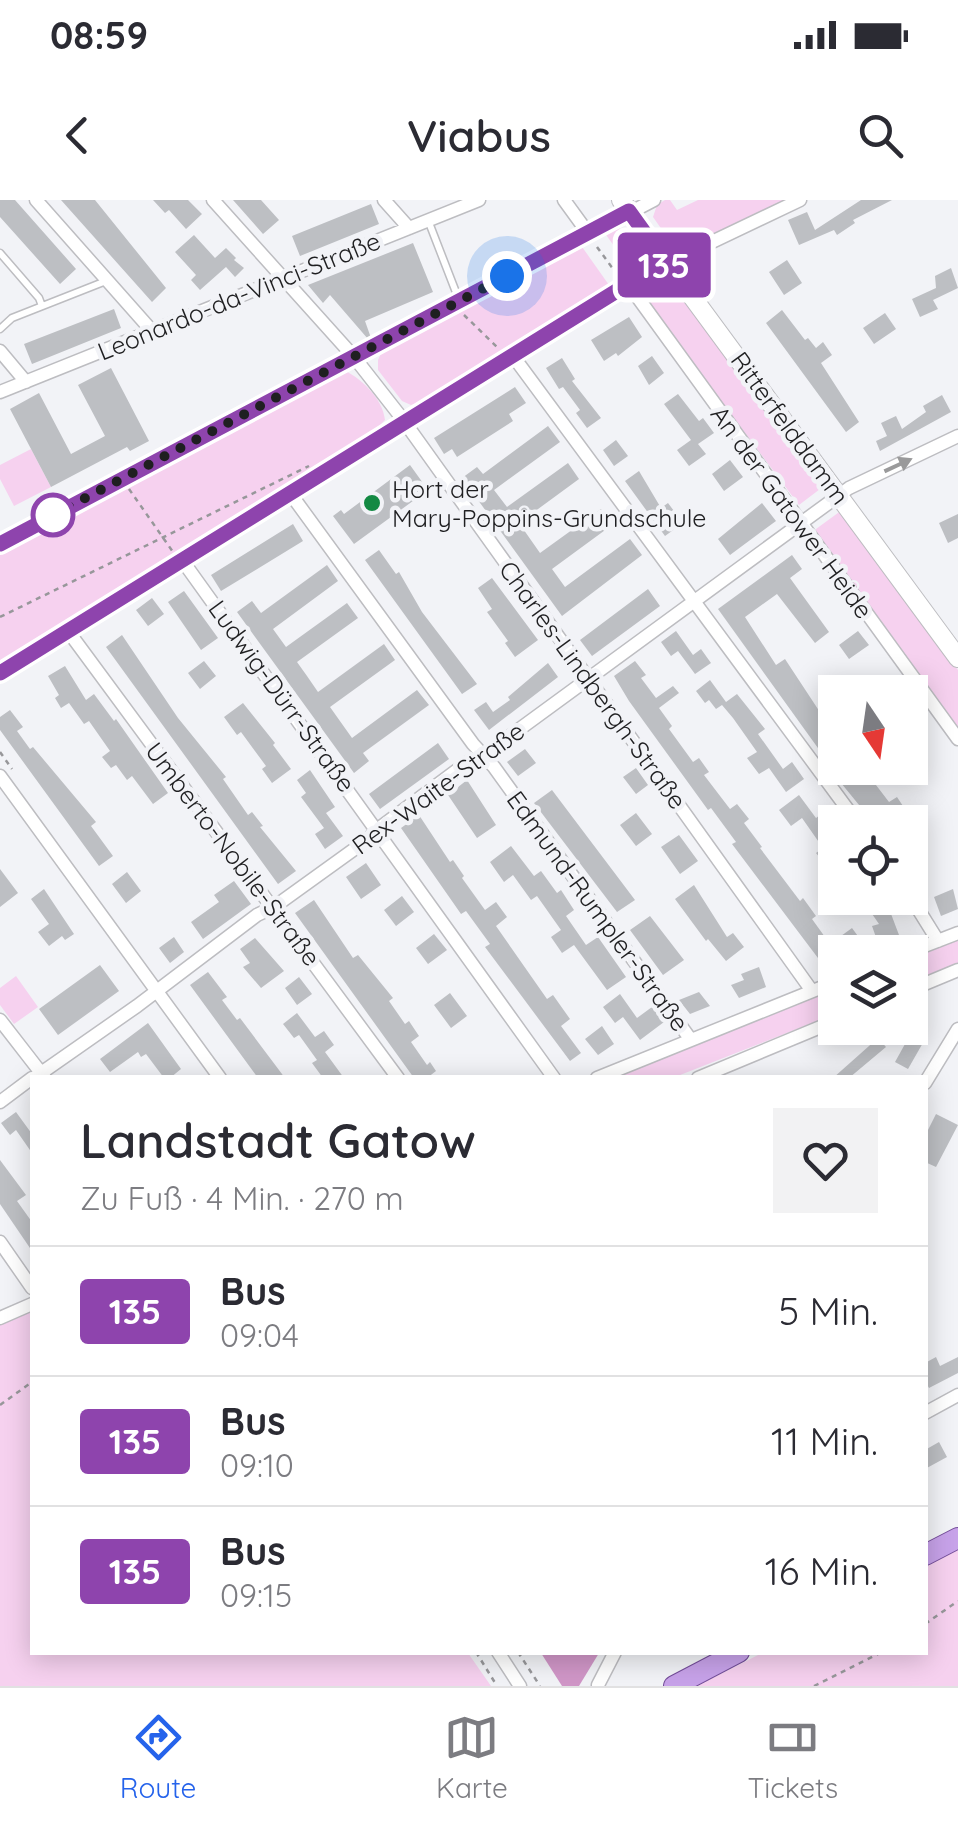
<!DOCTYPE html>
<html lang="de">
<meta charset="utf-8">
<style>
:root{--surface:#fff;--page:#f2f2f3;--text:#2b2b33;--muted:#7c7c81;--line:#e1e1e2;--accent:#2563eb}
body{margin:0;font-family:Quicksand,sans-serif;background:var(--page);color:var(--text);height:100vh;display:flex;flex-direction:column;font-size:38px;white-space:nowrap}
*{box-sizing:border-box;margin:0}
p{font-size:32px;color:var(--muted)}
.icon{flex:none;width:55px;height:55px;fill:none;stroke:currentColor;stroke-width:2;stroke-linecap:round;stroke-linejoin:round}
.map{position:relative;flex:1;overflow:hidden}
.panel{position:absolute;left:30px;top:875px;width:898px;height:580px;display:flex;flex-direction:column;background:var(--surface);border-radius:0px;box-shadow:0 5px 25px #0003}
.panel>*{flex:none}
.badge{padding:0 20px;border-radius:8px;font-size:35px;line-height:65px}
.needle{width:65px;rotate:167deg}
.controls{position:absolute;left:818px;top:475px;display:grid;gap:20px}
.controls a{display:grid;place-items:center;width:110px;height:110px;border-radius:0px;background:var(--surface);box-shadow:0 5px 25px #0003;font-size:50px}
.you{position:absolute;width:50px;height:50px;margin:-25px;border:8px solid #fff;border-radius:50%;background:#1a73e8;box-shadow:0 0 0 15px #1a73e833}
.map>.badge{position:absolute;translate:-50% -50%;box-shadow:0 0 0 5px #fff}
.round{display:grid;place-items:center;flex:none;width:105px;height:105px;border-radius:0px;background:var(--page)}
.overview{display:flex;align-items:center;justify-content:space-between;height:170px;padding:0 50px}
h1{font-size:48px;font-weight:600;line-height:75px}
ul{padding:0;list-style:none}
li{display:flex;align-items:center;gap:30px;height:130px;padding:0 50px;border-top:2px solid var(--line)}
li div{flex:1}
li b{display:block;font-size:38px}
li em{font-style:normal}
li .badge{min-width:110px;font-weight:700;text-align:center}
.status{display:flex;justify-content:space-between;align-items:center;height:70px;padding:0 50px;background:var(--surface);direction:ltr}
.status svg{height:28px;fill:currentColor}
header{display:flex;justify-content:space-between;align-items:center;height:130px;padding:0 50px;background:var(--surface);font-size:45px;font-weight:600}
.tab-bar{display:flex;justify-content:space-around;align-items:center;height:140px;border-top:2px solid var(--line);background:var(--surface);font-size:28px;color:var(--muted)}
.tab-bar a{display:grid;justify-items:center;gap:5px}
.tab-bar .selected{color:var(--accent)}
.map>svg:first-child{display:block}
</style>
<div class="status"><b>08:59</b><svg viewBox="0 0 49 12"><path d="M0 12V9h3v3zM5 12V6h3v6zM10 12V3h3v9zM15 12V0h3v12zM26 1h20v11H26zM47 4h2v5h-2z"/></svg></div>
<header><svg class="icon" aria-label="back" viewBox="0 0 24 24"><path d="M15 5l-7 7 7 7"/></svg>Viabus<svg class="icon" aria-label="search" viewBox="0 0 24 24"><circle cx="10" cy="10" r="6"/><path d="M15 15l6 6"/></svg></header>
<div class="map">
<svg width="958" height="1486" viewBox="0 0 958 1486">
<rect width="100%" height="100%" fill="#f2f3f7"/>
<!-- green -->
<path fill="#f6d1ef" d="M665 0H670L677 10 698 0H788L677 51 653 17 657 5Z
M618 26 645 64 634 74 604 32Z
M580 44 609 85 419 203 411 205 402 201 378 170V160L384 147Z
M657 84H673L824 286 799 305 642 95V91Z
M341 169C359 176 383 198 385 220L376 229 0 463V349Z
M31 249 51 287 14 306 0 279V265Z
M842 310 958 470V530L816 335V329Z
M958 739V765L910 784V759Z
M16 776 38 807 14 824 0 805V788Z
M835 789V814L675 877 614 878Z
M32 1111V1452L468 1453 491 1486H0V1124Z
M958 1350V1486H697L762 1453 925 1452V1367Z"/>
<!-- forest -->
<path fill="#d096c7" d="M541 1453H599L579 1486H562Z"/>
<!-- building -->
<path fill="#bdbfc3" d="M0 0H15L76 69 60 84 0 17Z
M61 0H95L166 88 152 102Z
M153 0H188L202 14 186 29 169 10 165 13Z
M233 0H261L279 20 263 34Z
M861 0H892L853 20 855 23 837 35 834 30 799 45 788 20 807 12 815 30Z
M371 4 379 24 300 56 292 36Z
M194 35 215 58 226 48 236 58 234 60 244 68 235 77 226 67 200 90 191 80 196 75 175 52Z
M413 43 433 92 365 121 371 138 368 139 330 95 323 103 308 85Z
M787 60 802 83 784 95 769 72Z
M951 68 958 88 933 100 938 109 920 117 912 99 936 88 935 76Z
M114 109 121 128 32 164 24 144Z
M782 110 805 140 808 138 816 148 823 142 832 155 821 163 859 222 846 232 766 123Z
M885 113 896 129 874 144 863 128Z
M629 117 642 137 618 156 616 153 604 161 591 140Z
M652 156 664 173 649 185 638 166Z
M562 158 575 179 572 181 601 218 587 228 576 213 580 210 563 187 559 189 546 168Z
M111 168 149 241 130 251 127 247 51 287 10 209 39 193 71 254 105 236 78 185Z
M515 187 526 203 509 214 513 221 457 257 452 249 444 254 434 238Z
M678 194 699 221 703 218 714 233 698 244 706 254 689 266 677 250 691 240 664 204Z
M942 195 951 212 880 251 876 241 887 236 881 223 896 216 902 229 926 212 923 206Z
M548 226 560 242 494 290 507 307 568 263 579 279 519 323 540 353 601 309 612 325 552 369 565 387 630 339 642 355 562 416 462 278 477 267 483 274Z
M616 240 628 256 614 266 603 250Z
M730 260 743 277 724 291 712 274Z
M410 265 428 290 354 344 333 316 341 310 344 314Z
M639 271 661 308 668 303 683 323 665 336 625 281Z
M762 303 776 321 730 355 718 339Z
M958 314V338L948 343 939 323Z
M293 324 303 341 221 391 211 375Z
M379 350 396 374 399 372 422 412 477 484 462 494 365 360Z
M792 355 802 369 790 378 829 432 815 443 777 394 745 417 776 465 785 459 835 535V557L828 562 718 409Z
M327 365 338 381 273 429 286 447 347 403 358 418 297 462 307 476 318 492 384 444 395 460 330 507 352 538 417 490 429 505 363 553 369 561 354 573 237 412 252 401 261 413Z
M492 378 538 440 515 457 505 443 508 441 487 412 492 409 478 388Z
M648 389 660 406 592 456 580 440Z
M184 391 218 438 201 450 168 402Z
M152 398 164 414 148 426 136 410Z
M676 431 693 455 701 449 711 463 695 474 678 451 671 456 661 442Z
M858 431 869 445 849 459 839 445Z
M122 435 178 518 226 577 223 579 248 615 252 612 263 626 260 627 296 671 278 684 106 447Z
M204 461 216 476 200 489 188 473Z
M635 461 646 475 641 478 656 498 673 486 679 493 659 508 672 526 669 529 693 562 699 558 709 572 704 575 730 609 737 604 749 619 744 623 762 647 760 648 800 701 803 698 816 716 812 719 830 744 852 728 863 743 850 752H835V758L824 766 732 644 736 642 711 608 708 610 629 501 614 476Z
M548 463 558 477 489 530 474 510 486 502 493 512 510 500 508 497Z
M65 466 86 500 94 494 114 521 116 519 168 593 153 604 132 576 127 580 116 565 111 568 102 557 110 551 89 521 84 524 69 503 61 508 55 498 59 495 48 476Z
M710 480 726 502 737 494 765 529 758 534 783 569 792 562 804 579 786 592 769 568 759 574 747 558 757 552 733 518 722 505 716 509 709 500 705 503 696 491Z
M243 503 275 543 273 545 291 569 272 583 262 569 266 566 241 532 237 535 224 517Z
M10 510 23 527 17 531 30 549 33 547 96 622 91 626 113 656 99 666 0 530V517Z
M438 543 449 559 380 609 369 594Z
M525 549 536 563 518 576 507 562Z
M636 568 648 585 636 594 623 577Z
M863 568 889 602 897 597 911 618 904 622H873L841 583Z
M310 570 335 607 326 613 343 636 325 649 315 634 324 628 301 597 306 593 297 580Z
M467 580 496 625 477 638 448 595Z
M552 590 635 700 617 712 534 603Z
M799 595 816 618 825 611 835 625 829 631 835 639V665L829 669 816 653 823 648 802 618 791 626 779 610Z
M636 613 652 634 636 646 620 625Z
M419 615 450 662 453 660 464 676 462 678 485 710 496 702 507 717 496 726 547 799 553 795 570 819 561 826 581 853 570 861 485 747 490 744 466 711 461 714 401 628Z
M910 626 927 650 918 656 925 666 910 677Z
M679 635 698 661 680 674 661 647Z
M511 646 534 676 541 671 557 693 561 690 574 710 566 716 586 745 598 737 626 777 607 790 574 745 562 753 551 737 561 730 537 696 531 700 513 675 504 682 490 662Z
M366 663 381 685 361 699 346 677Z
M0 669 18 693 0 707Z
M127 672 141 691 126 703 112 684Z
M234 681 251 704 203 739 191 722 219 702 214 695Z
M694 685 727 737 733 733 744 747 726 761 708 739 706 741 675 699Z
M44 689 74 734 65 740 62 736 49 746 38 732 49 724 31 699Z
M953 689 958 709 941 716 934 697Z
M402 696 414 712 396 726 384 710Z
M861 698H885L899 735 878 743 872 726 879 724Z
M314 700 353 758 358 755 393 798 389 801 405 824 409 821 419 836 411 842 427 865 430 862 436 871 427 878H414L295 713Z
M650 716 684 760 663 775 630 730Z
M434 734 447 750 428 764 416 748Z
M174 737 184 752 170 763 159 748Z
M255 738 284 771 261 788 243 767 250 763 240 749Z
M100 765 119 791 58 835 39 809Z
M759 767 766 787 739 798 731 785 744 780 741 774Z
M208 772 227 797 222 800 237 820 240 818 285 878H258L190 785Z
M299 777 312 794 297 805 285 788Z
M699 792 710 806 690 814 679 800Z
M450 793 467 816 451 828 434 805Z
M620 794 637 818 652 807 664 822 640 840 623 817 615 823 603 807Z
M297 813 315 837 324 831 334 845 325 852 344 878H323L312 863 317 860 299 835 294 838 283 824Z
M148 823 181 869 170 878H164L146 854 141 857 138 852 110 872 100 859Z
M602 826 614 844 598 855 585 839Z
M915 826 928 834 908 869 895 862Z
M878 838 886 847 849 878H833Z
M16 912 32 934V953L16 930 10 935 1 923Z
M936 914 958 925 936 967 925 962V936Z
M0 960 26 995 17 1001 32 1022V1051L0 1004Z
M936 1157 940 1166 958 1157V1173L929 1188 925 1181V1163Z
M939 1242 947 1257 925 1269V1250Z"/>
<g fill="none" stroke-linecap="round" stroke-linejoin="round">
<!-- service casing -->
<g stroke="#bdbdc1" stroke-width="9">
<path id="service" d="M428 20 459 100
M0 53 39 98 42 106
M0 129 12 118 106 81"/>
</g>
<!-- minor casing -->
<g stroke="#bdbdc1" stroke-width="15">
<path id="minor" d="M36 0 152 131
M213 0 354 157 401 217 812 791
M384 0 409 28
M564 0 588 33
M628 84 958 539
M0 151 26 182
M513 156 857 622
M0 192 479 0
M290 293 473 544 494 567 691 840
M0 344 654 0
M182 360 554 878
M68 431 398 878
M0 473 649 72 800 0
M0 576 220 878
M910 696 938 741
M909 752 958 733
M910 790 958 770
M0 820 45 878
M34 878 137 806 257 715 274 707 367 640 378 629 468 562 484 555 849 288 958 236
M597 878 835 782
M698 878 835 821
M925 883 958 829
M0 902 32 878
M0 1042 32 1088
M0 1118 32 1104
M925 1213 958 1195
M498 1452 520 1486
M598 1485 615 1452"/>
</g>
<!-- secondary casing -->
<g stroke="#bdbdc1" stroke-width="20">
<path id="secondary" d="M621 0 958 458"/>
</g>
<!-- primary casing -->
<g stroke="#744c99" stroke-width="22">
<path id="primary" d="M925 1355 958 1338
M674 1486 739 1452"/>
</g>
<!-- path -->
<path stroke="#97979a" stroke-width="2.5" stroke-dasharray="5 5" stroke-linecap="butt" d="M597 47 619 77
M464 115 498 148
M129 289 173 352
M0 417 309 266
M0 552 12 569
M0 1205 32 1182
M925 1424 958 1401
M476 1452 497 1486
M518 1452 540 1486
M814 1486 882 1452"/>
<!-- service -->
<use href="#service" stroke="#fff" stroke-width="6"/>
<!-- minor -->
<use href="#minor" stroke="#fff" stroke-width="12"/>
<!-- secondary -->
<use href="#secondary" stroke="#fff" stroke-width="18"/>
<!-- primary -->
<use href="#primary" stroke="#c7a2e9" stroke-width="20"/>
</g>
<!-- one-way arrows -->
<defs><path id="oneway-solid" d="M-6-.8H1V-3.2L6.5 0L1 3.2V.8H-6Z" transform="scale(2.5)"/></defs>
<use fill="#9a9a9b" href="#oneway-solid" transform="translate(898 265) rotate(-25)"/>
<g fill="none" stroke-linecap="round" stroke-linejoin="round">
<!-- line casing -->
<g stroke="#fff" stroke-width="22">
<path id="line" d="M0 344 629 11 667 64 628 84 0 473"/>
</g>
<!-- line -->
<use href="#line" stroke="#8e44ad" stroke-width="15"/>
<!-- walk -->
<path stroke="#1f1f21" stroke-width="10" stroke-dasharray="0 18" d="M53 315 507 76"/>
</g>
<!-- markers -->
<circle fill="#138943" stroke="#f2f3f7" stroke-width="4" cx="372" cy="303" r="10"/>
<circle fill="#fff" stroke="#8e44ad" stroke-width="5" cx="53" cy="315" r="20"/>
<g text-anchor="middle" stroke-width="9" stroke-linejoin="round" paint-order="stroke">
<!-- street labels -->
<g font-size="25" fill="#1f1f21" stroke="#f2f3f7">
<text transform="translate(239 96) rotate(-22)" y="9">Leonardo-da-Vinci-Straße</text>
<text transform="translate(790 228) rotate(54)" y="9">Ritterfelddamm</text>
<text transform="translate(792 312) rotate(54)" y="9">An der Gatower Heide</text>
<text transform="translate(593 485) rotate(54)" y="9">Charles-Lindbergh-Straße</text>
<text transform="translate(282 496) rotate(54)" y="9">Ludwig-Dürr-Straße</text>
<text transform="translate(438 588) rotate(-36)" y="9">Rex-Waite-Straße</text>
<text transform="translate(233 654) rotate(53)" y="9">Umberto-Nobile-Straße</text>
<text transform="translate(598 711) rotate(54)" y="9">Edmund-Rumpler-Straße</text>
</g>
<!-- poi labels -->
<g font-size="25" fill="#1f1f21" stroke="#f2f3f7" text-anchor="start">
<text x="392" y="298">Hort der<tspan x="392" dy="29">Mary-Poppins-Grundschule</tspan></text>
</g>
</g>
</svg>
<div class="controls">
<a><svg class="needle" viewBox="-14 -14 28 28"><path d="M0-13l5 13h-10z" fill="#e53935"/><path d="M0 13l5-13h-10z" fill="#7c7c81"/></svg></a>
<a><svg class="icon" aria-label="locate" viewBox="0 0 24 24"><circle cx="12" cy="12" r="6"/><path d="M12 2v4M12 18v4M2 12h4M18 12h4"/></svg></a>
<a><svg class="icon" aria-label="layers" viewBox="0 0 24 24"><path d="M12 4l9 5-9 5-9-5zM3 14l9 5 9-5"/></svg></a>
</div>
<div class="you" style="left:507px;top:76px"></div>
<b class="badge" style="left:664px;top:65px;background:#8e44ad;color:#fff">135</b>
<section class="panel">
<div class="overview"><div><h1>Landstadt Gatow</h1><p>Zu Fuß · 4 Min. · 270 m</p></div><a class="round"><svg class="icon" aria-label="heart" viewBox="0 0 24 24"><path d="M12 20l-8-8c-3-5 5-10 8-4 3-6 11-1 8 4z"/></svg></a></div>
<ul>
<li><span class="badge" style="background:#8e44ad;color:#fff">135</span><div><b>Bus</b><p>09:04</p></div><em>5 Min.</em></li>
<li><span class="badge" style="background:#8e44ad;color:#fff">135</span><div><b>Bus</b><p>09:10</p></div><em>11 Min.</em></li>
<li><span class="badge" style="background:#8e44ad;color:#fff">135</span><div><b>Bus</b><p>09:15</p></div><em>16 Min.</em></li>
</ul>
</section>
</div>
<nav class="tab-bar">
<a class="selected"><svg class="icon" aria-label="directions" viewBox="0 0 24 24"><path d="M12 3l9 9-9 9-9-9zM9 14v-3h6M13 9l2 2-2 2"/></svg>Route</a>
<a><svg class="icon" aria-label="map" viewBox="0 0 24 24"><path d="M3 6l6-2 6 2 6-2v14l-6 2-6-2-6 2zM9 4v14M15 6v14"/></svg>Karte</a>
<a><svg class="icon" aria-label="tickets" viewBox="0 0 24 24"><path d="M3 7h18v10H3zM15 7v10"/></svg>Tickets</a>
</nav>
